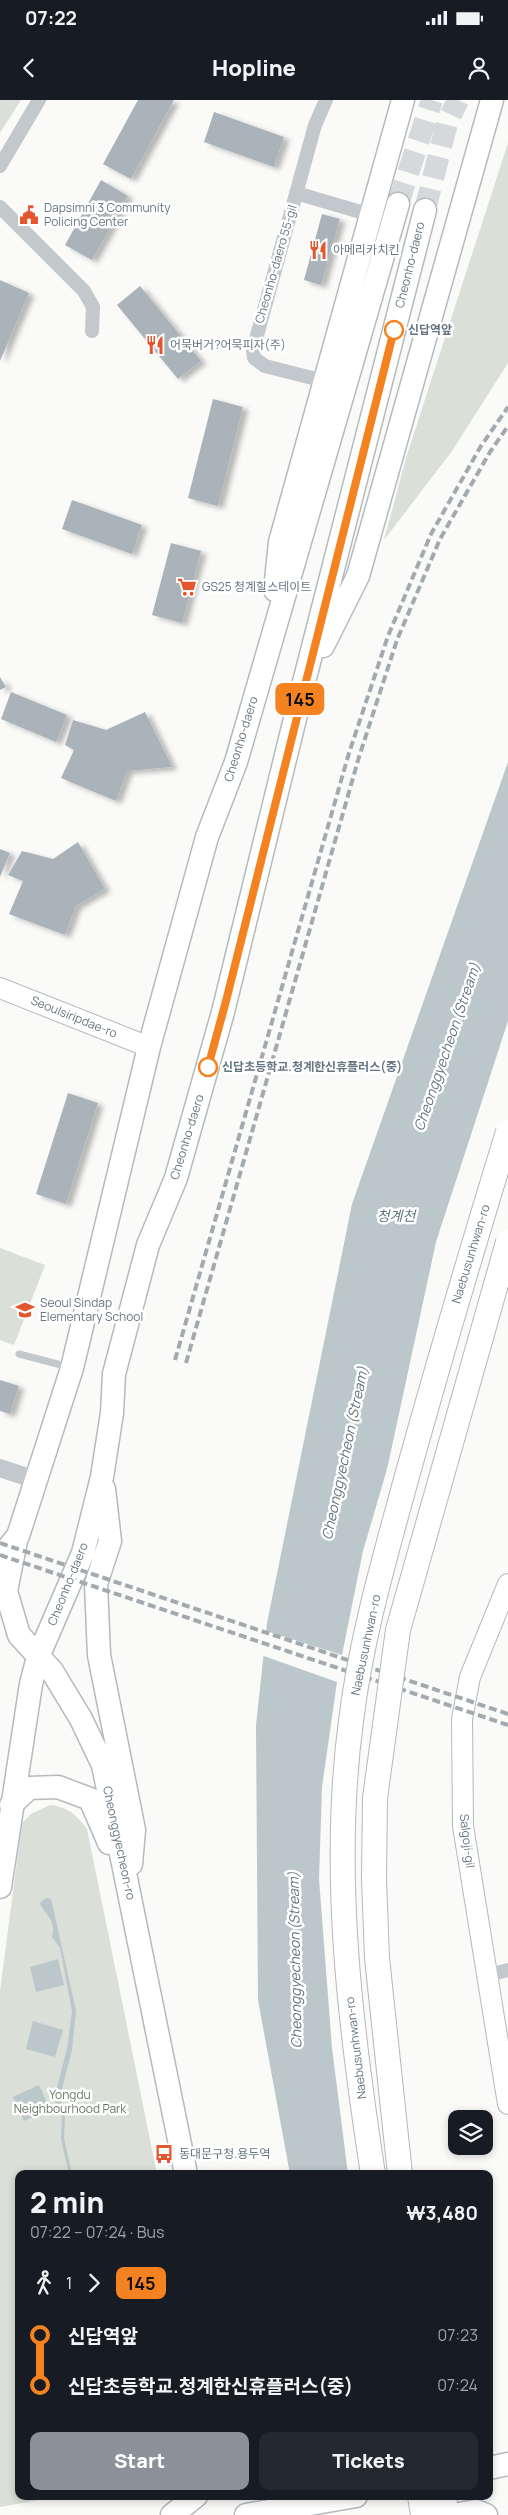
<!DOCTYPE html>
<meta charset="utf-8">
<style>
:root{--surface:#171b24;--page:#242831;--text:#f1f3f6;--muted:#9ea1a6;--accent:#8c9099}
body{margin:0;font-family:Manrope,"Noto Sans KR",sans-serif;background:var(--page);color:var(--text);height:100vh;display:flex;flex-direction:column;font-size:19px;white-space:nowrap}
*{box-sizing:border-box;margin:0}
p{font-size:16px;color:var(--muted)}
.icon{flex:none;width:28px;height:28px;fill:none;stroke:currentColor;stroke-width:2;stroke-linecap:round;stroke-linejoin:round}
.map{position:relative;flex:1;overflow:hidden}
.details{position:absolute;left:15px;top:2070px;width:478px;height:330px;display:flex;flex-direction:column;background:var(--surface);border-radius:10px;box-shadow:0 2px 8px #0003}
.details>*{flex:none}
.badge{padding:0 10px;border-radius:8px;font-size:18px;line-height:32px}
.buttons{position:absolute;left:448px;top:2010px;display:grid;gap:10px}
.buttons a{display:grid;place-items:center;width:45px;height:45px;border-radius:10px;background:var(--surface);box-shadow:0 2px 8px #0003;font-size:25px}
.map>.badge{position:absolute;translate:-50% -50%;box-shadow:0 0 0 2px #fff}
.legs{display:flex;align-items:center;gap:8px;height:55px;padding:0 15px;font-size:16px}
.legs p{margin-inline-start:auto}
.head{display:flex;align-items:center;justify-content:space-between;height:85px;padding:0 15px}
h1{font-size:28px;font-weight:800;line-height:38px}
.action{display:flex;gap:10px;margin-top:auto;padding:10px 15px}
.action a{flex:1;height:58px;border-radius:10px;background:var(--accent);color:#fff;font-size:20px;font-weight:800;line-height:58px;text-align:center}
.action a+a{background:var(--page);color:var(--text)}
ul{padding:0 15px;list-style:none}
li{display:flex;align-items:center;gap:18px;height:50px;font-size:19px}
li i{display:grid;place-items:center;width:8px;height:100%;margin:0 6px;background:currentColor}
li i::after{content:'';width:12px;height:12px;margin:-6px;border:4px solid;border-radius:50%;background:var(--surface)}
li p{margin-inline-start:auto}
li:first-child i{background:linear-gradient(#0000 50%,currentColor 0)}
li:last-child i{background:linear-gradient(currentColor 50%,#0000 0)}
.status{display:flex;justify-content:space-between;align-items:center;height:35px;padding:0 25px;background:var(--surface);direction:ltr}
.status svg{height:14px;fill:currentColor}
header{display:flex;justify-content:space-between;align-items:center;height:65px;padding:0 15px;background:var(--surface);font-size:22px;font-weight:800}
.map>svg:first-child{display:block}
</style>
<div class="status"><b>07:22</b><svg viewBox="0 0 49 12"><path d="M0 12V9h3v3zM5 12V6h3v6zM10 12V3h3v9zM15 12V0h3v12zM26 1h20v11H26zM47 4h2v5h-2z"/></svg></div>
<header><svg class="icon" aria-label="back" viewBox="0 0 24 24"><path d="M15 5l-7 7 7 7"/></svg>Hopline<svg class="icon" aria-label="person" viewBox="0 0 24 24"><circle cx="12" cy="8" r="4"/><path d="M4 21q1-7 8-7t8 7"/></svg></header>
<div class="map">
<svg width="508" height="2415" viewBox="0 0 508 2415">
<defs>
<filter id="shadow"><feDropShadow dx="5.5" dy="3" stdDeviation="2.5" flood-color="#0004"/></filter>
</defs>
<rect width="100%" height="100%" fill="#fafaf8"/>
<!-- green -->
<path fill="#dadfd7" d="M0 0H21L0 33Z
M508 43V263L452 351 384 440 406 358Z
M0 1148 45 1165 14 1245 0 1240Z
M50 1705C68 1707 77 1715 87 1729L157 2074H19V2396H61L0 2407V1891L22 1723 31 1714Z"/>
<!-- water -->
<path fill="#bbc7cb" d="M508 662V921L436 1142 341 1583 327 1874 357 2074H290L258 1900 256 1625 267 1523 352 1104Z
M46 1798 51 1799 52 1803 76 1911 72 1950 60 1997 65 2017 64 2038 72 2074H69L61 2039 62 2017 54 1999 67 1949 72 1911 60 1848 52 1837C57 1818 43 1814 40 1803Z
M58 1859 64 1885 36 1892 30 1867Z
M33 1921 63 1930 55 1957 26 1949Z
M39 1985 50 2009 24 2021 13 1997Z"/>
<!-- pier -->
<path fill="#fafaf8" d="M397 1335 344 1584 330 1873 360 2074H348L332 1948 319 1779 322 1687 337 1582 261 1555 263 1530 342 1555 363 1451Z
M345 2396H414L420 2415H349Z"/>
<!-- building -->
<path fill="#aab3b9" filter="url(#shadow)" d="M138 0H174L131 79 103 64Z
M214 12 284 37 274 67 204 42Z
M101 80 128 96 92 160 65 145Z
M322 114 340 119 321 185 304 180Z
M0 180 29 193 0 261Z
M140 186 201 261 178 279 117 205Z
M213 299 243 307 218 406 188 398Z
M72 400 142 425 132 454 62 429Z
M171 443 201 451 182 523 152 515Z
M0 577 6 587 0 590Z
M11 592 67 615 56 642 1 619Z
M145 612 172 667 127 671 116 701 61 678 74 650 65 645 73 620 106 630Z
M78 742 105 789 76 806 65 835 9 814 23 781 8 775 22 751 53 759Z
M0 749 10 753 0 777Z
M68 993 98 1003 66 1104 36 1094Z
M0 1280 19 1286 10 1314 0 1311Z"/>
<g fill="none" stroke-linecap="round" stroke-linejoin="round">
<!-- primary-tunnel -->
<path stroke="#d5d9db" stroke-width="22" stroke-dasharray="22 11" stroke-linecap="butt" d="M398 104 432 0
M425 110 447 23 458 0"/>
<!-- secondary casing -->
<g stroke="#b3babf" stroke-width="22">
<path id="secondary" d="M0 888 149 947
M508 1484 470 1577 462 1619 463 1726 508 2004"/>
</g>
<!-- primary casing -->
<g stroke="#b5babe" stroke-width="25">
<path id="primary" d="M275 490 280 442 403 0
M323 546 358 476 492 0
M104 1389 110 1441 96 1484 99 1555 134 1730 131 1764
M16 1441 6 1491 19 1535 52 1571 81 1619 103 1665 186 2074
M0 1458 18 1436 72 1268 149 947 207 737 236 662 398 104
M11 1705 29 1688 58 1687 90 1699 109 1743
M0 1787 31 1584 38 1557 83 1453 102 1377 112 1313 114 1274 148 1145 176 1078 223 912 304 582 425 110
M489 2368 508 2364
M172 2415 196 2396
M246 2415 356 2396
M453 2415 476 2411 486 2415"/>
</g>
<!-- trunk casing -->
<g stroke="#b4b9bd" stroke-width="26">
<path id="trunk" d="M420 2396 423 2415
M444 2396 446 2415"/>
</g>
<!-- service -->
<path stroke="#c3c8cc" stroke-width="7" d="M19 1254 69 1267"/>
<!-- minor -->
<path stroke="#c3c8cc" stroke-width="14" d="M0 66 39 0
M296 93 371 115
M0 107 84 191 93 207 92 231
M324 281 265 266 254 258 253 250 315 25 326 0
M488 1875 508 1870"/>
<!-- tertiary -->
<path stroke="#c3c8cc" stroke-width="18" d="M0 1368 36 1380"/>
<!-- secondary -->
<use href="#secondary" stroke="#fff" stroke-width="20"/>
<!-- primary -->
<use href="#primary" stroke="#fff" stroke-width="22"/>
<!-- trunk -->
<use href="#trunk" stroke="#fff" stroke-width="24"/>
<!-- rail -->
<path stroke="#a2aab0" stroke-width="4" stroke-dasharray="8 4" stroke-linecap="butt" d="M175 1260 349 653 388 536 431 434 481 346 508 307
M186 1263 359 657 397 540 440 439 490 352 508 326
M0 1443 508 1614
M0 1455 508 1625"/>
<!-- trunk-bridge casing -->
<g stroke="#b4b9bd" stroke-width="26" stroke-linecap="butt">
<path id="trunk-bridge" d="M373 2074C350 1925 331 1771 351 1621 361 1538 385 1457 407 1376 439 1261 473 1146 508 1032
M400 2074 377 1858 374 1779 375 1698 398 1530 508 1142"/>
</g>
<!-- trunk-bridge -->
<use href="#trunk-bridge" stroke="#fff" stroke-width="24"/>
</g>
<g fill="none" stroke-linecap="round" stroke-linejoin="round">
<!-- line-1 casing -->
<g stroke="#fff" stroke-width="11">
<path id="line-1" d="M208 967 226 901 394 230"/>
</g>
<!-- line-1 -->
<use href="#line-1" stroke="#f58220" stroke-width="8"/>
</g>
<!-- icons -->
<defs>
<g id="civic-bare" transform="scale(1.5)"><path d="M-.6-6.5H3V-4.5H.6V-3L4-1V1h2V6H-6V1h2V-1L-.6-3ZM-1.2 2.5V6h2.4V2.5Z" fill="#e4572e" stroke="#fff" stroke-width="2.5" paint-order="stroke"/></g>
<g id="restaurant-bare" transform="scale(1.5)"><path d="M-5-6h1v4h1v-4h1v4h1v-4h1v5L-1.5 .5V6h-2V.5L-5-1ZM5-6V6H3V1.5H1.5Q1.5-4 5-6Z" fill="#e4572e" stroke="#fff" stroke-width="2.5" paint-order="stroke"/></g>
<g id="supermarket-bare" transform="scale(1.5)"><path d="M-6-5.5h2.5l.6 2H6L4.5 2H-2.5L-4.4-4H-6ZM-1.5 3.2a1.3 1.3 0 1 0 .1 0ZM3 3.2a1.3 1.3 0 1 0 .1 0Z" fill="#e4572e" stroke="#fff" stroke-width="2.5" paint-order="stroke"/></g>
<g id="school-bare" transform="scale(1.5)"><path d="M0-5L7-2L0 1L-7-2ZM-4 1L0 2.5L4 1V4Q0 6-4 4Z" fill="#e4572e" stroke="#fff" stroke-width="2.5" paint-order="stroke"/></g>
<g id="bus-bare" transform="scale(1.5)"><path d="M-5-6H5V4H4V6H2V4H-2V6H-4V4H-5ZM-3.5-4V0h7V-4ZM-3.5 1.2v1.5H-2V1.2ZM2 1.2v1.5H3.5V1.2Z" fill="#e4572e" stroke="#fff" stroke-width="2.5" paint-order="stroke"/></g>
</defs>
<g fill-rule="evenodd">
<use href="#civic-bare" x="29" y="115"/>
<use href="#restaurant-bare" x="318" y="150"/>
<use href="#restaurant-bare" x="155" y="245"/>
<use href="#supermarket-bare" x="187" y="487"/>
<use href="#school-bare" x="25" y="1210"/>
<use href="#bus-bare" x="164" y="2054"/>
</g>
<!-- markers -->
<g fill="#fff" stroke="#f58220" stroke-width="2.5">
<circle cx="394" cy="230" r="9"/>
<circle cx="208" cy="967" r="9"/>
</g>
<g text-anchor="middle" stroke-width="5" stroke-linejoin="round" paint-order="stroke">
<!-- poi labels -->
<g font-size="12" fill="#657683" stroke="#fff" text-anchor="start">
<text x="44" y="112">Dapsimni 3 Community<tspan x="44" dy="14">Policing Center</tspan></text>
<text x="333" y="154">아메리카치킨</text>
<text x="170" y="249">어묵버거?어묵피자(주)</text>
<text x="202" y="491">GS25 청계힐스테이트</text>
<text x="40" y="1207">Seoul Sindap<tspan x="40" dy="14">Elementary School</tspan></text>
<text x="179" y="2058">동대문구청.용두역</text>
</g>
<!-- street labels -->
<g font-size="12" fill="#657683" stroke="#fff">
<text transform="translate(276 164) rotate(-74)" y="4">Cheonho-daero 55-gil</text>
<text transform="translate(410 165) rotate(-76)" y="4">Cheonho-daero</text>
<text transform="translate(241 639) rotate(-73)" y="4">Cheonho-daero</text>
<text transform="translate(74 917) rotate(22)" y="4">Seoulsiripdae-ro</text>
<text transform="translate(187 1037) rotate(-73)" y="4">Cheonho-daero</text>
<text transform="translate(471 1154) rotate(-73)" y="4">Naebusunhwan-ro</text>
<text transform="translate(68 1484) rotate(-68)" y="4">Cheonho-daero</text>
<text transform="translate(366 1545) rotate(-78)" y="4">Naebusunhwan-ro</text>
<text transform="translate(467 1741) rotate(83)" y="4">Salgoji-gil</text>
<text transform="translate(119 1743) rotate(78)" y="4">Cheonggyecheon-ro</text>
<text transform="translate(356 1948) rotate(-97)" y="4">Naebusunhwan-ro</text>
</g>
<!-- stop labels -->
<g font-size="12" font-weight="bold" fill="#657683" stroke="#fff" text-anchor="start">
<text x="408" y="234">신답역앞</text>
<text x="222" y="971">신답초등학교.청계한신휴플러스(중)</text>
</g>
<!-- park labels -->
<g font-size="12" fill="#687a64" stroke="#fff">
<text x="70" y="1999">Yongdu<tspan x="70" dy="14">Neighbourhood Park</tspan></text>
</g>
<!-- water labels -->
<g font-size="14" font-style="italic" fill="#60757c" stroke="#fff">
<text transform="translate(447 947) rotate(-71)" y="5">Cheonggyecheon (Stream)</text>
<text x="396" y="1121">청계천</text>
<text transform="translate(345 1353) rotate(-78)" y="5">Cheonggyecheon (Stream)</text>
<text transform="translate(295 1860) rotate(-91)" y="5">Cheonggyecheon (Stream)</text>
</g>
</g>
</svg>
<div class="buttons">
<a><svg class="icon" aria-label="layers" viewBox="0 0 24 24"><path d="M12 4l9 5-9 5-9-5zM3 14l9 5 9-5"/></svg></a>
</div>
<b class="badge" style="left:300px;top:599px;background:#f58220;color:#111">145</b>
<section class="details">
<div class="head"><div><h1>2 min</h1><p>07:22 – 07:24 · Bus</p></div><b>₩3,480</b></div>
<div class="legs"><svg class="icon" aria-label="walk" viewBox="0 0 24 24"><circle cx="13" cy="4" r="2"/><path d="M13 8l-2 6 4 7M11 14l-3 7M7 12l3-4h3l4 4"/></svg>1<svg class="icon" aria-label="forward" viewBox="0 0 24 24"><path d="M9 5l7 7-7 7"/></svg><b class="badge" style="background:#f58220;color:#111">145</b></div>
<ul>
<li><i style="color:#f58220"></i><b>신답역앞</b><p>07:23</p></li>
<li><i style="color:#f58220"></i><b>신답초등학교.청계한신휴플러스(중)</b><p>07:24</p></li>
</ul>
<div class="action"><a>Start</a><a>Tickets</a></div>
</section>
</div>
